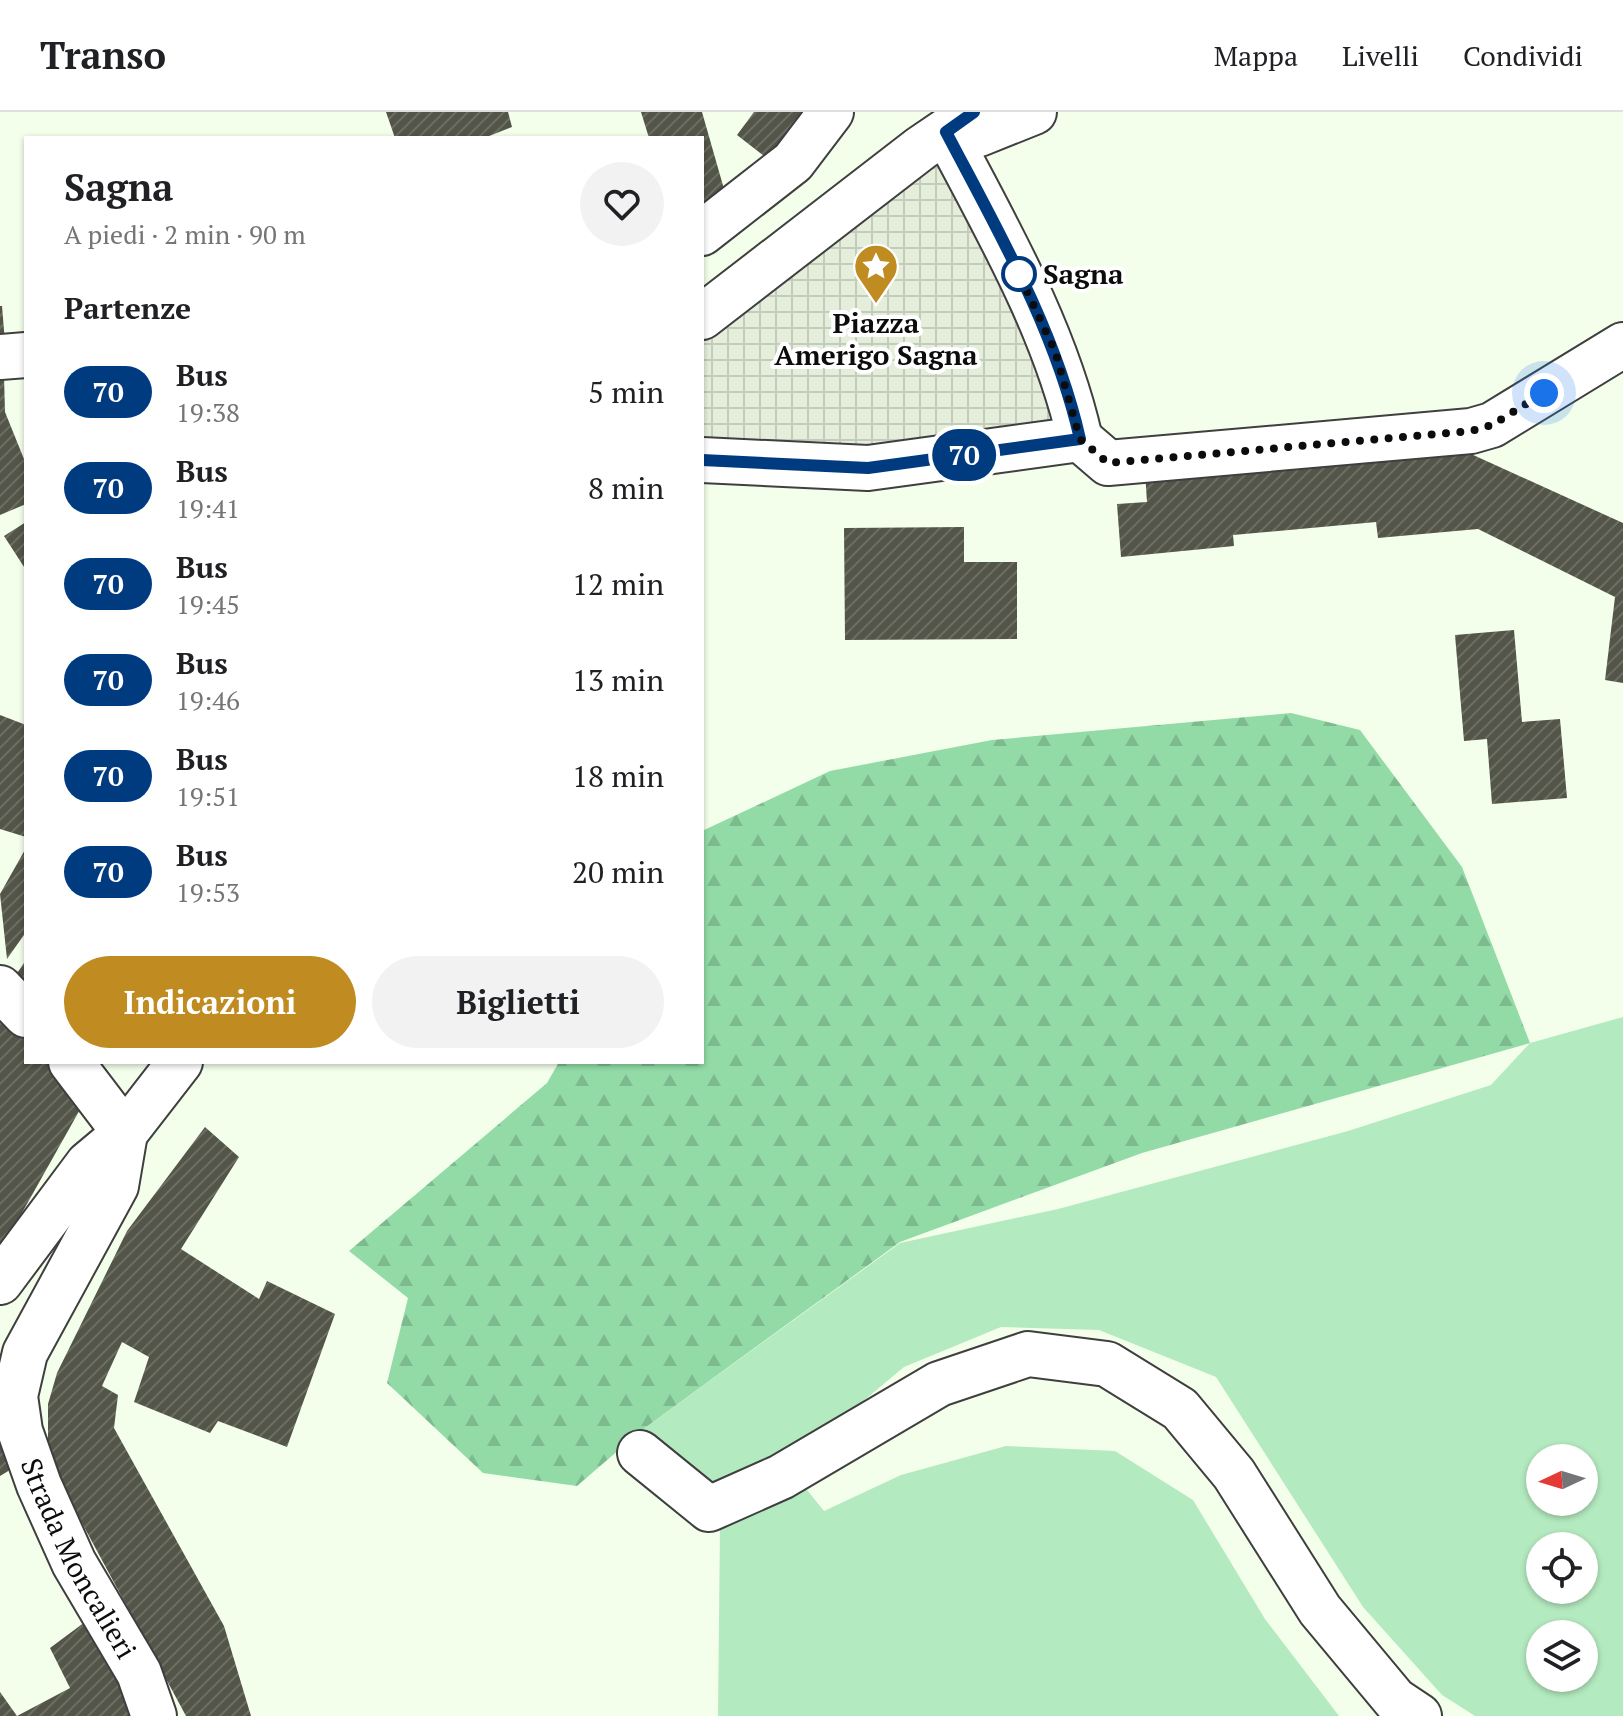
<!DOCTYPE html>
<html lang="it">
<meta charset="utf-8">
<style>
:root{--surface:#fff;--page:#f2f2f2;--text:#202124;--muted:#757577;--line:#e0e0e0;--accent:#c08b20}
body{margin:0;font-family:"PT Serif",serif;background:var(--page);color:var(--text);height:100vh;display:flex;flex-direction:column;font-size:30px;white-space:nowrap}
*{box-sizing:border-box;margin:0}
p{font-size:26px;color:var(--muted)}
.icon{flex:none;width:44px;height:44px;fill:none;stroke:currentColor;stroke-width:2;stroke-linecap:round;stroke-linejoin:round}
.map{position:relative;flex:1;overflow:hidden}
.details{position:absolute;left:24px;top:24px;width:680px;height:928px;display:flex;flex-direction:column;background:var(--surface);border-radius:0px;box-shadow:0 2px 6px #0004}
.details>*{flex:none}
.badge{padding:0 16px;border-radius:26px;font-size:28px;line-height:52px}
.needle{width:52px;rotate:266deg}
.fabs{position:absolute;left:1526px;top:1332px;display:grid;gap:16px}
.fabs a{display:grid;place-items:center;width:72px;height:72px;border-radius:50%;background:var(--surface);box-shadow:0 2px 6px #0004;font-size:40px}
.you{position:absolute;width:40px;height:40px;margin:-20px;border:6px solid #fff;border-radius:50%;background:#1a73e8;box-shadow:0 0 0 12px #1a73e833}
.map>.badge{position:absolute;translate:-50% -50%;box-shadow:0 0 0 4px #fff}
h2{padding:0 40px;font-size:30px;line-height:72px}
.round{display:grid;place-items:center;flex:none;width:84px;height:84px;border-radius:42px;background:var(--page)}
.headline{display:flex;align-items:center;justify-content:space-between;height:136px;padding:0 40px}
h1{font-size:38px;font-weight:800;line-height:60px}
.primary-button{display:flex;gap:16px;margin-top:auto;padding:16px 40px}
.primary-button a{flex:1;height:92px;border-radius:48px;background:var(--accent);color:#fff;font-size:32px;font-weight:800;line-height:92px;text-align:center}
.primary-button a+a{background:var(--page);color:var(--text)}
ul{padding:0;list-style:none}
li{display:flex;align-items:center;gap:24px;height:96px;padding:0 40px}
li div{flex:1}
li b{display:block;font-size:30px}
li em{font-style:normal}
li .badge{min-width:88px;font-weight:700;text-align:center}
header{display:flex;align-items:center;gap:48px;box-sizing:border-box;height:112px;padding:0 40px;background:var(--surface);border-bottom:2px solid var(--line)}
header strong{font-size:38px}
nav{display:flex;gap:44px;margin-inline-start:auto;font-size:28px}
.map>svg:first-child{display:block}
</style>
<header>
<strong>Transo</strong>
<nav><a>Mappa</a><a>Livelli</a><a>Condividi</a></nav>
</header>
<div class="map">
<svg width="1623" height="1604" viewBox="0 0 1623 1604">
<defs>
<pattern id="forest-firs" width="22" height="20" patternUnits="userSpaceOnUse" patternTransform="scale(2)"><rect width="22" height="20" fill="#92dba6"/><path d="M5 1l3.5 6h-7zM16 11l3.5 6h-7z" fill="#7dbb8e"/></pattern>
<pattern id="plaza-grid" width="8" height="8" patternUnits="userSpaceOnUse" patternTransform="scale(2)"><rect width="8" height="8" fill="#e5eedb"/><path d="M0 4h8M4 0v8" fill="none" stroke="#c3cbbb"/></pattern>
<pattern id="building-hatch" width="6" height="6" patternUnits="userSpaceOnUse" patternTransform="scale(2)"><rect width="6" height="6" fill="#535548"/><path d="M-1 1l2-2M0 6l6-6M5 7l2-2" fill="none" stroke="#6c6d64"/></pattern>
</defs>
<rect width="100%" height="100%" fill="#f4ffeb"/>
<!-- grass -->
<path fill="#b4eabf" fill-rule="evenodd" d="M1623 905V1604H1475L1442 1583 1363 1495 1216 1265 1099 1218 1001 1215 904 1255 833 1314 721 1375 642 1318 900 1131 1058 1097 1348 1019 1491 973 1530 931ZM1540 1346H1584V1390H1540ZM1540 1434H1584V1478H1540ZM1540 1522H1584V1566H1540Z
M1006 1334 1115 1339 1193 1388 1265 1507 1339 1604H718L720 1412 803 1373 824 1399 901 1363Z"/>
<!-- forest -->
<path fill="url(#forest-firs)" d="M1291 601 1360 618 1462 755 1530 931 1142 1041 900 1130 642 1318 577 1374 483 1361 387 1271 408 1186 349 1139 547 971 559 950H702V719L830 659 992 628Z"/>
<!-- plaza -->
<path fill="url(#plaza-grid)" d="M946 20 1080 327 702 348V205Z"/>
<!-- building -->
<path fill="url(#building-hatch)" d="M386 0H508L512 15 484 26H395Z
M641 0H702L726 84 702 98V26H649Z
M754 0H807L769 48 737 23Z
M0 194H2L5 230H0Z
M0 264H4L5 300 26 352V392L0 403Z
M1449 332 1623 411V571L1605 568 1615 485 1478 417 1378 426 1376 410 1233 423 1234 434 1121 445 1117 392 1147 390 1145 360Z
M26 410V458L4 424Z
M964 415V450H1017V527L845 528 844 416Z
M1514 518 1522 610 1560 607 1567 686 1492 692 1487 627 1464 629 1455 523Z
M0 603 26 613V725L0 717Z
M26 736V820L7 847 0 782Z
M26 848V891L9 873Z
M0 896 26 924V950H49L82 994 0 1140Z
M205 1015 239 1045 181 1137 259 1187 267 1169 335 1202 287 1335 218 1309 210 1321 134 1290 149 1245 122 1230 102 1274 118 1283 114 1316 224 1514 251 1604H186L48 1348V1292L57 1261 127 1119Z
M0 1312 20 1352 0 1364Z
M93 1504 141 1604H0V1580L17 1604 70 1576 50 1536Z"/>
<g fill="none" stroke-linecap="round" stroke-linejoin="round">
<!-- minor casing -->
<g stroke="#3f3f3f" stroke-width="48">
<g id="minor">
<path d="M946 20 979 22 1034 0"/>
<path d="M702 121 793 50 831 0"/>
<path d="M702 205 921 36 974 0"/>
<path d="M0 245 26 243"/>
<path d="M1080 327 1108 351 1471 319 1492 313 1623 233"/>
<path d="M702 348 868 356 1080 327C1055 217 998 119 946 20"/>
<path d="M0 876 26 903"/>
<path d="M71 950 125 1021"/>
<path id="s1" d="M125 1021 116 1074 25 1241 15 1284 20 1319 39 1373 74 1451 139 1561 154 1604"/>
<path d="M0 1170 88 1052 125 1021 180 950"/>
<path d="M640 1341 709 1397 781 1365 939 1272 1028 1242 1107 1252 1180 1297 1234 1362 1320 1498 1395 1588 1419 1604"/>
</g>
</g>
<!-- minor -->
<use href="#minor" stroke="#fff" stroke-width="44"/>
</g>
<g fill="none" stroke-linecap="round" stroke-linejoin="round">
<!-- line casing -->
<g stroke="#fff" stroke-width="18">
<path id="line" d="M702 348 868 356 1080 327C1055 217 998 119 946 20L974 0"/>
</g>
<!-- line -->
<use href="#line" stroke="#003b80" stroke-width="12"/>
<!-- walk -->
<path stroke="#0c0c0c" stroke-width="8" stroke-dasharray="0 14.4" d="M1019 162 1017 158 1055 239 1080 327 1108 351 1471 319 1492 313 1544 281"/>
</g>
<!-- icons -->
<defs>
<g id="sight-pin" transform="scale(2.3)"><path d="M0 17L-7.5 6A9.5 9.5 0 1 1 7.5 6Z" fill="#c08b20" stroke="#fff"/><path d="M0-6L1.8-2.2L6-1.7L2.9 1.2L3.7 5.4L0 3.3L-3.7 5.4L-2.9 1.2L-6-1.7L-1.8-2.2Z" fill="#fff"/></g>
</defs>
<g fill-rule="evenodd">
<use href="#sight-pin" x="876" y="154"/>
</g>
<!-- markers -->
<circle fill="#fff" stroke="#003b80" stroke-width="4" cx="1019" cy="162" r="16"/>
<g text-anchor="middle" stroke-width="8" stroke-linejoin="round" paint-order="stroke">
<!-- stop labels -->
<g font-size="28" font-weight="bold" fill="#0c0c0c" stroke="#fff" text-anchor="start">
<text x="1043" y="172">Sagna</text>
</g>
<!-- poi labels -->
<g font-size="28" font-weight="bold" fill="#0c0c0c" stroke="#fff">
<text x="876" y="221">Piazza<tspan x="876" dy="32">Amerigo Sagna</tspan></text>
</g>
<!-- street labels -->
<g font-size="28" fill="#0c0c0c" stroke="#fff">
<text dy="10" stroke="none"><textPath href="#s1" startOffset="464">Strada Moncalieri</textPath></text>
</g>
</g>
</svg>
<div class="fabs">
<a><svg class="needle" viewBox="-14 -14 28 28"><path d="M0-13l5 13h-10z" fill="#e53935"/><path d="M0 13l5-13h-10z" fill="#757577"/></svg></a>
<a><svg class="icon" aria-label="locate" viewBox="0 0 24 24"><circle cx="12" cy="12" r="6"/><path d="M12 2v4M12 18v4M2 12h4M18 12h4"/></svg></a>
<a><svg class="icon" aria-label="layers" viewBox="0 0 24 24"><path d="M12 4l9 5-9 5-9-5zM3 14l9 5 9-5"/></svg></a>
</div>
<div class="you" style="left:1544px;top:281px"></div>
<b class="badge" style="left:964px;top:343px;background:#003b80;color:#fff">70</b>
<section class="details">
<div class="headline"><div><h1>Sagna</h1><p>A piedi · 2 min · 90 m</p></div><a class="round"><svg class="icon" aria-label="heart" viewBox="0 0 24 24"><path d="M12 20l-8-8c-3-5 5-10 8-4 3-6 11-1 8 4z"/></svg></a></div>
<h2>Partenze</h2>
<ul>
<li><span class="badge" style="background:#003b80;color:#fff">70</span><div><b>Bus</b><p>19:38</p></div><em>5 min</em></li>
<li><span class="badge" style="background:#003b80;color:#fff">70</span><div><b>Bus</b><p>19:41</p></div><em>8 min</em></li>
<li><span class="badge" style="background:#003b80;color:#fff">70</span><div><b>Bus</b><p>19:45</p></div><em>12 min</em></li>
<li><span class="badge" style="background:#003b80;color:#fff">70</span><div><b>Bus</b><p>19:46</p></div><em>13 min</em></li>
<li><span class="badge" style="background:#003b80;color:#fff">70</span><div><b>Bus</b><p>19:51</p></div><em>18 min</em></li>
<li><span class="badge" style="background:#003b80;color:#fff">70</span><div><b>Bus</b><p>19:53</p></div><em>20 min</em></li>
</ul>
<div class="primary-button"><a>Indicazioni</a><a>Biglietti</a></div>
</section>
</div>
